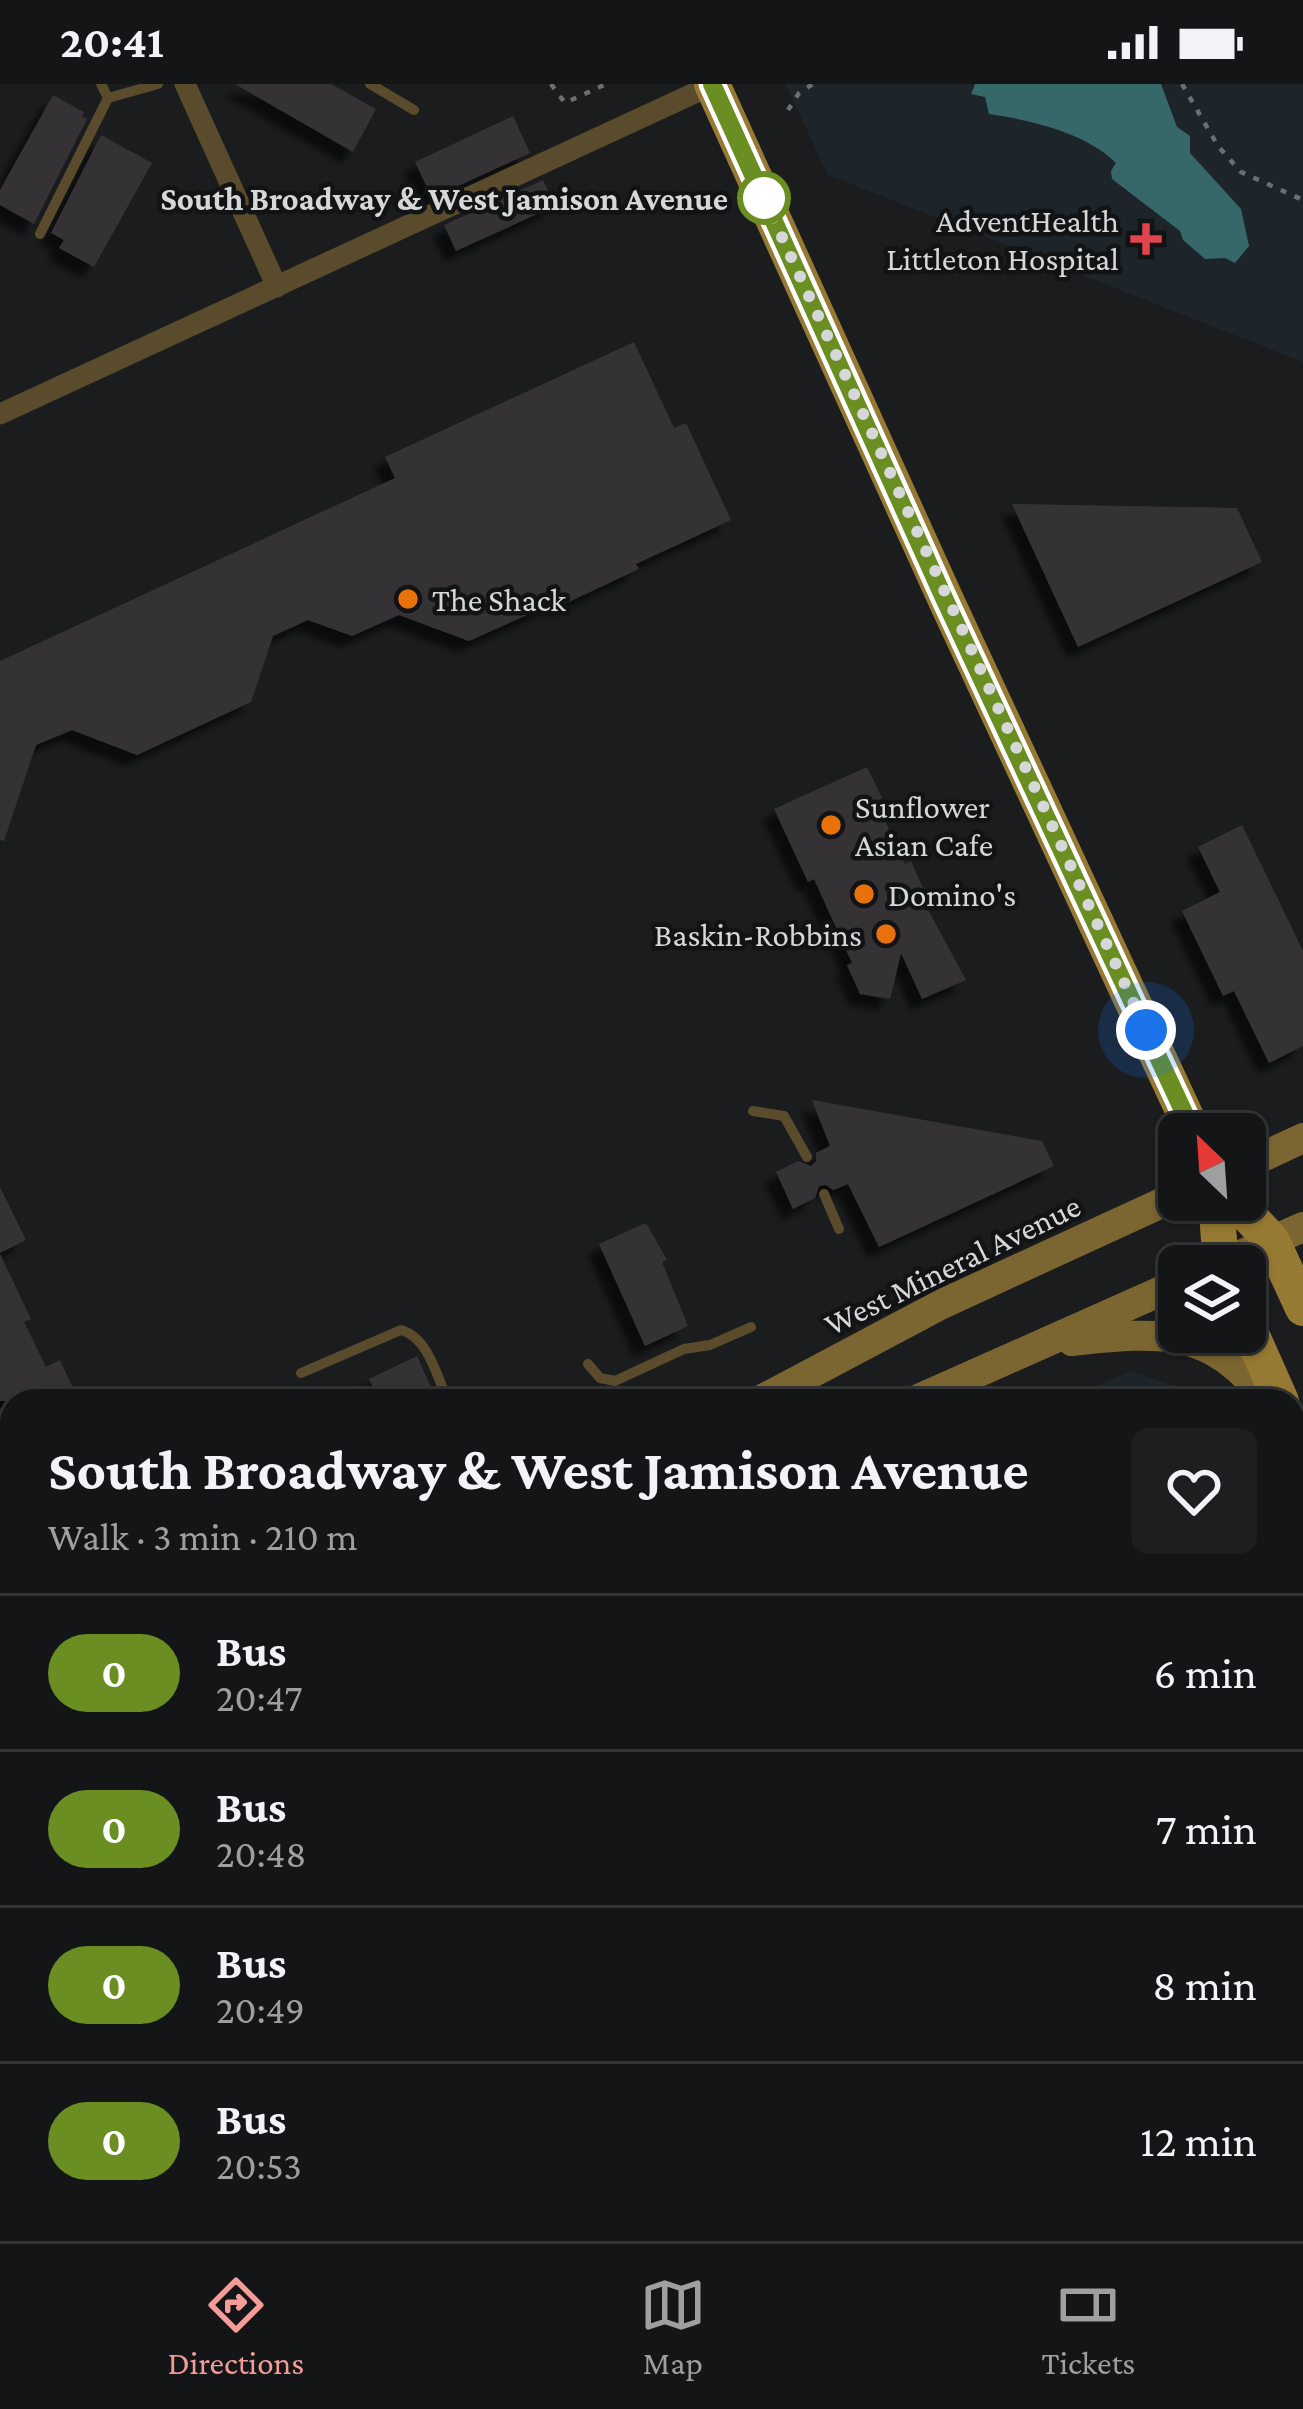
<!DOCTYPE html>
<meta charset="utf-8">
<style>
:root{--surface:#141516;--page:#1d1e1f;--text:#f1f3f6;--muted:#9d9fa1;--line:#333435;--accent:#f59b98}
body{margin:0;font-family:"Crimson Pro",serif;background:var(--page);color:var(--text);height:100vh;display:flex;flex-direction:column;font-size:45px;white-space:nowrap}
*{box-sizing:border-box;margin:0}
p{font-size:39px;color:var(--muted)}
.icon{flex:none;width:66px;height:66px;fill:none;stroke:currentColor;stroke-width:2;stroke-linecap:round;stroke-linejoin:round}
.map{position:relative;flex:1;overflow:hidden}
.drawer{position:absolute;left:0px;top:1305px;width:1305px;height:852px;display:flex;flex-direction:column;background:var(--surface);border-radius:36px 36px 0 0;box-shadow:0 3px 9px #0004,0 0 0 3px var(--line)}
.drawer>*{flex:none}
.badge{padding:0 24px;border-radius:39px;font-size:42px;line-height:78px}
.needle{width:78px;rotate:335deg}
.buttons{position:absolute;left:1158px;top:1029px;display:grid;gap:24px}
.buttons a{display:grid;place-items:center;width:108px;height:108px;border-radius:18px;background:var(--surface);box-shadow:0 3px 9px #0004,0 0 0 3px var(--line);font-size:60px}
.you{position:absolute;width:60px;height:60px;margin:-30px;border:9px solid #fff;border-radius:50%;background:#1a73e8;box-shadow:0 0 0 18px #1a73e833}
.map>.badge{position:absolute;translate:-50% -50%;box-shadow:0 0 0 6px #fff}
.round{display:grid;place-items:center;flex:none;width:126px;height:126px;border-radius:18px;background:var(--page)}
.headline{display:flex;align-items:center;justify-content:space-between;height:204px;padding:0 48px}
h1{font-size:57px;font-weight:700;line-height:90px}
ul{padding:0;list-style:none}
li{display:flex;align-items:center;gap:36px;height:156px;padding:0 48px;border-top:3px solid var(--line)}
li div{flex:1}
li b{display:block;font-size:45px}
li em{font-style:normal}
li .badge{min-width:132px;font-weight:700;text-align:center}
.status{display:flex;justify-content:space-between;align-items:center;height:84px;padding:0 60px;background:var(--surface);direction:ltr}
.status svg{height:33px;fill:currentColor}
.tab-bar{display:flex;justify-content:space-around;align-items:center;height:168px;border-top:3px solid var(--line);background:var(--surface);font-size:33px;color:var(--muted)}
.tab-bar a{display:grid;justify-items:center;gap:6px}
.tab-bar .selected{color:var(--accent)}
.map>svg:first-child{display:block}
</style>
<div class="status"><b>20:41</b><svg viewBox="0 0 49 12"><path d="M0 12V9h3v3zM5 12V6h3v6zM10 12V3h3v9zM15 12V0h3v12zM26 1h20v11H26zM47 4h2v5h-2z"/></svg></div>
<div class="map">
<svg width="1303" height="2157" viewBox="0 0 1303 2157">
<defs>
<filter id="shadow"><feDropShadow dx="-11" dy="11" stdDeviation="3" flood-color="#0009"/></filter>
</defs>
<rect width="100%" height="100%" fill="#1a1c1e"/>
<!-- built -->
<path fill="#1e252a" d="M785 0H1303V278L828 91Z
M1131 1287 1218 1317H1062Z
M1293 1473 1303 1494V2157H374L360 2145H1293Z
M12 1798V2145H217L224 2157H0V1804Z"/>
<!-- water -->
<path fill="#376869" d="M975 0H1161L1177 43 1190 52V69L1241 125 1249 162 1235 179 1225 174 1205 175 1183 156 1180 147 1112 95 1111 87 1116 79C1087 49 1030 36 989 30L985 13 971 10Z"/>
<!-- building -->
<path fill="#363335" filter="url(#shadow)" d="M235 0H331L376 25 353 68Z
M53 11 84 28 82 32 87 35 34 140 0 121V106Z
M513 32 530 69 432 114 415 78Z
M101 51 152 79 94 183 59 164 64 156 51 149Z
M543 96 555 122 456 167 444 141Z
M634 258 674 344 686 339 731 436 636 480 639 485 558 523 556 518 469 557 399 531 352 552 308 536 273 552 251 618 137 671 72 646 36 661 4 757 0 756V577L395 394 385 373Z
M1012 420 1237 424 1262 478 1078 563Z
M867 683 882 714 876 717 905 780 911 777 925 809 920 811 966 896 922 915 901 869 890 915 860 910 847 881 852 879 814 795 808 798 774 725Z
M1242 741 1303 867V962L1269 979 1234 907 1223 912 1182 827 1220 808 1198 763Z
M812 1016 1042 1057 1054 1082 879 1163 848 1100 833 1106 826 1101 819 1102 815 1114 793 1125 776 1088 798 1077 811 1082 816 1077V1069L830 1062Z
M0 1103 26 1156 0 1169Z
M646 1139 667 1176 662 1178 688 1242 645 1262 599 1160Z
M0 1170 31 1235 24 1238 46 1283 60 1276 73 1304 45 1317H0Z
M417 1272 437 1317H379L369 1295Z"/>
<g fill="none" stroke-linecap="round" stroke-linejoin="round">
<!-- path -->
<path stroke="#6d6e70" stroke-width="4.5" stroke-dasharray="6 9" stroke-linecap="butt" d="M551 0 565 19 606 0
M1182 0 1218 62 1241 88 1303 116
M788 26 799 9 813 0"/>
<!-- service -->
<path stroke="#594b2b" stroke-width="10" d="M101 0 108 14 158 0
M370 0 414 26
M40 150 108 14
M753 1027 784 1032 807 1073
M824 1110 839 1145
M588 1280 600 1294 615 1297 684 1265 710 1261 751 1243
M301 1289 401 1246C428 1253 437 1293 448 1317
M1293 1849 1303 1845
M1293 2014 1303 2010
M1293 2111 1303 2106
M1217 2146 1218 2145"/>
<!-- minor -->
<path stroke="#594b2b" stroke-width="21" d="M185 0 277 203
M0 330 712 1
M281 2145 290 2157"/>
<!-- secondary -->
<path stroke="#7b6530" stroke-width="30" d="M1245 1081 1303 1054
M1216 1182 1303 1143
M1072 1257C1157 1248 1211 1241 1267 1317
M759 1317 942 1220 1179 1111
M914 1317 1179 1199
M0 1667 12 1662
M0 1730 12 1724"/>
<!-- primary -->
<path stroke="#967932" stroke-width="36" d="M712 0 945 514 1194 1050
M1216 1116 1221 1182
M1234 1116 1272 1157 1303 1224
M1245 1236 1281 1317
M1293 1345 1303 1368"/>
</g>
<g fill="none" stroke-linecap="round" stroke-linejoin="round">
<!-- line casing -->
<g stroke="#fff" stroke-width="27">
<path id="line" d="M712 0 944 514 1194 1050"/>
</g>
<!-- line -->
<use href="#line" stroke="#6b8e23" stroke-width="18"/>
<!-- walk -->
<path stroke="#d6d7d8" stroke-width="12" stroke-dasharray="0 21.6" d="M764 114 1146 946"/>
</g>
<!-- markers -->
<circle fill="#fff" stroke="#6b8e23" stroke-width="6" cx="764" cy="114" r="24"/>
<path fill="#e0444e" stroke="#111315" stroke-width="4.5" d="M1140 137h12v12h12v12h-12v12h-12v-12h-12v-12h12z"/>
<g fill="#e8710a" stroke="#111315" stroke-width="4.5">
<circle cx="408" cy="515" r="12"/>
<circle cx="831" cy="741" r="12"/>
<circle cx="864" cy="810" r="12"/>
<circle cx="886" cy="850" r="12"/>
</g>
<g text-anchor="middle" stroke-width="9" stroke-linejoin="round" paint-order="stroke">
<!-- stop labels -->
<g font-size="33" font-weight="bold" fill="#d6d7d8" stroke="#111315" text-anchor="end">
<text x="728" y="126">South Broadway &amp; West Jamison Avenue</text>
</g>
<!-- poi labels -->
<g font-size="33" fill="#d6d7d8" stroke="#111315" text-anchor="start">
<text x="1119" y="148" text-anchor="end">AdventHealth<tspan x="1119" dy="38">Littleton Hospital</tspan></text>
<text x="432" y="527">The Shack</text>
<text x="855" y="734">Sunflower<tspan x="855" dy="38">Asian Cafe</tspan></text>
<text x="888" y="822">Domino's</text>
<text x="862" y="862" text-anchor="end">Baskin-Robbins</text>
</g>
<!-- street labels -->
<g font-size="33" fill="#d6d7d8" stroke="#111315">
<text transform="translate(952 1180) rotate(-26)" y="12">West Mineral Avenue</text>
</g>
</g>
</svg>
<div class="buttons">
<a><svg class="needle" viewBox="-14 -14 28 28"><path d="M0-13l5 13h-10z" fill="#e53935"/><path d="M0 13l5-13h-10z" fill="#9d9fa1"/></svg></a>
<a><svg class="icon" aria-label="layers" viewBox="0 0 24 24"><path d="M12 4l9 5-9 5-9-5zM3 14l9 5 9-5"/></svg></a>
</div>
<div class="you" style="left:1146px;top:946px"></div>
<section class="drawer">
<div class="headline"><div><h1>South Broadway &amp; West Jamison Avenue</h1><p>Walk · 3 min · 210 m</p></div><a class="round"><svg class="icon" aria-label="heart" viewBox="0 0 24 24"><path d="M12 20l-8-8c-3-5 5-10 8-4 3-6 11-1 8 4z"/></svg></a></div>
<ul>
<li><span class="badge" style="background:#6b8e23;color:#fff">0</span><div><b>Bus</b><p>20:47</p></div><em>6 min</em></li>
<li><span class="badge" style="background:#6b8e23;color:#fff">0</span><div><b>Bus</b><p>20:48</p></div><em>7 min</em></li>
<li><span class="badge" style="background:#6b8e23;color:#fff">0</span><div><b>Bus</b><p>20:49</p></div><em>8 min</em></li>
<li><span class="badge" style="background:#6b8e23;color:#fff">0</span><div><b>Bus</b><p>20:53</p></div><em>12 min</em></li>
</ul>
</section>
</div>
<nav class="tab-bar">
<a class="selected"><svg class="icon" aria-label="directions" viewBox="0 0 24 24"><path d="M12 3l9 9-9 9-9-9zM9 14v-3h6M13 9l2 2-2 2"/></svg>Directions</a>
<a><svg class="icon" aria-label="map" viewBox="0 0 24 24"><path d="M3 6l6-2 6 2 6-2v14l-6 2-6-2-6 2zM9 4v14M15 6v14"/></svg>Map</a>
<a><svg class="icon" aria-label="tickets" viewBox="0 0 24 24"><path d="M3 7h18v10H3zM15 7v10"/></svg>Tickets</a>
</nav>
